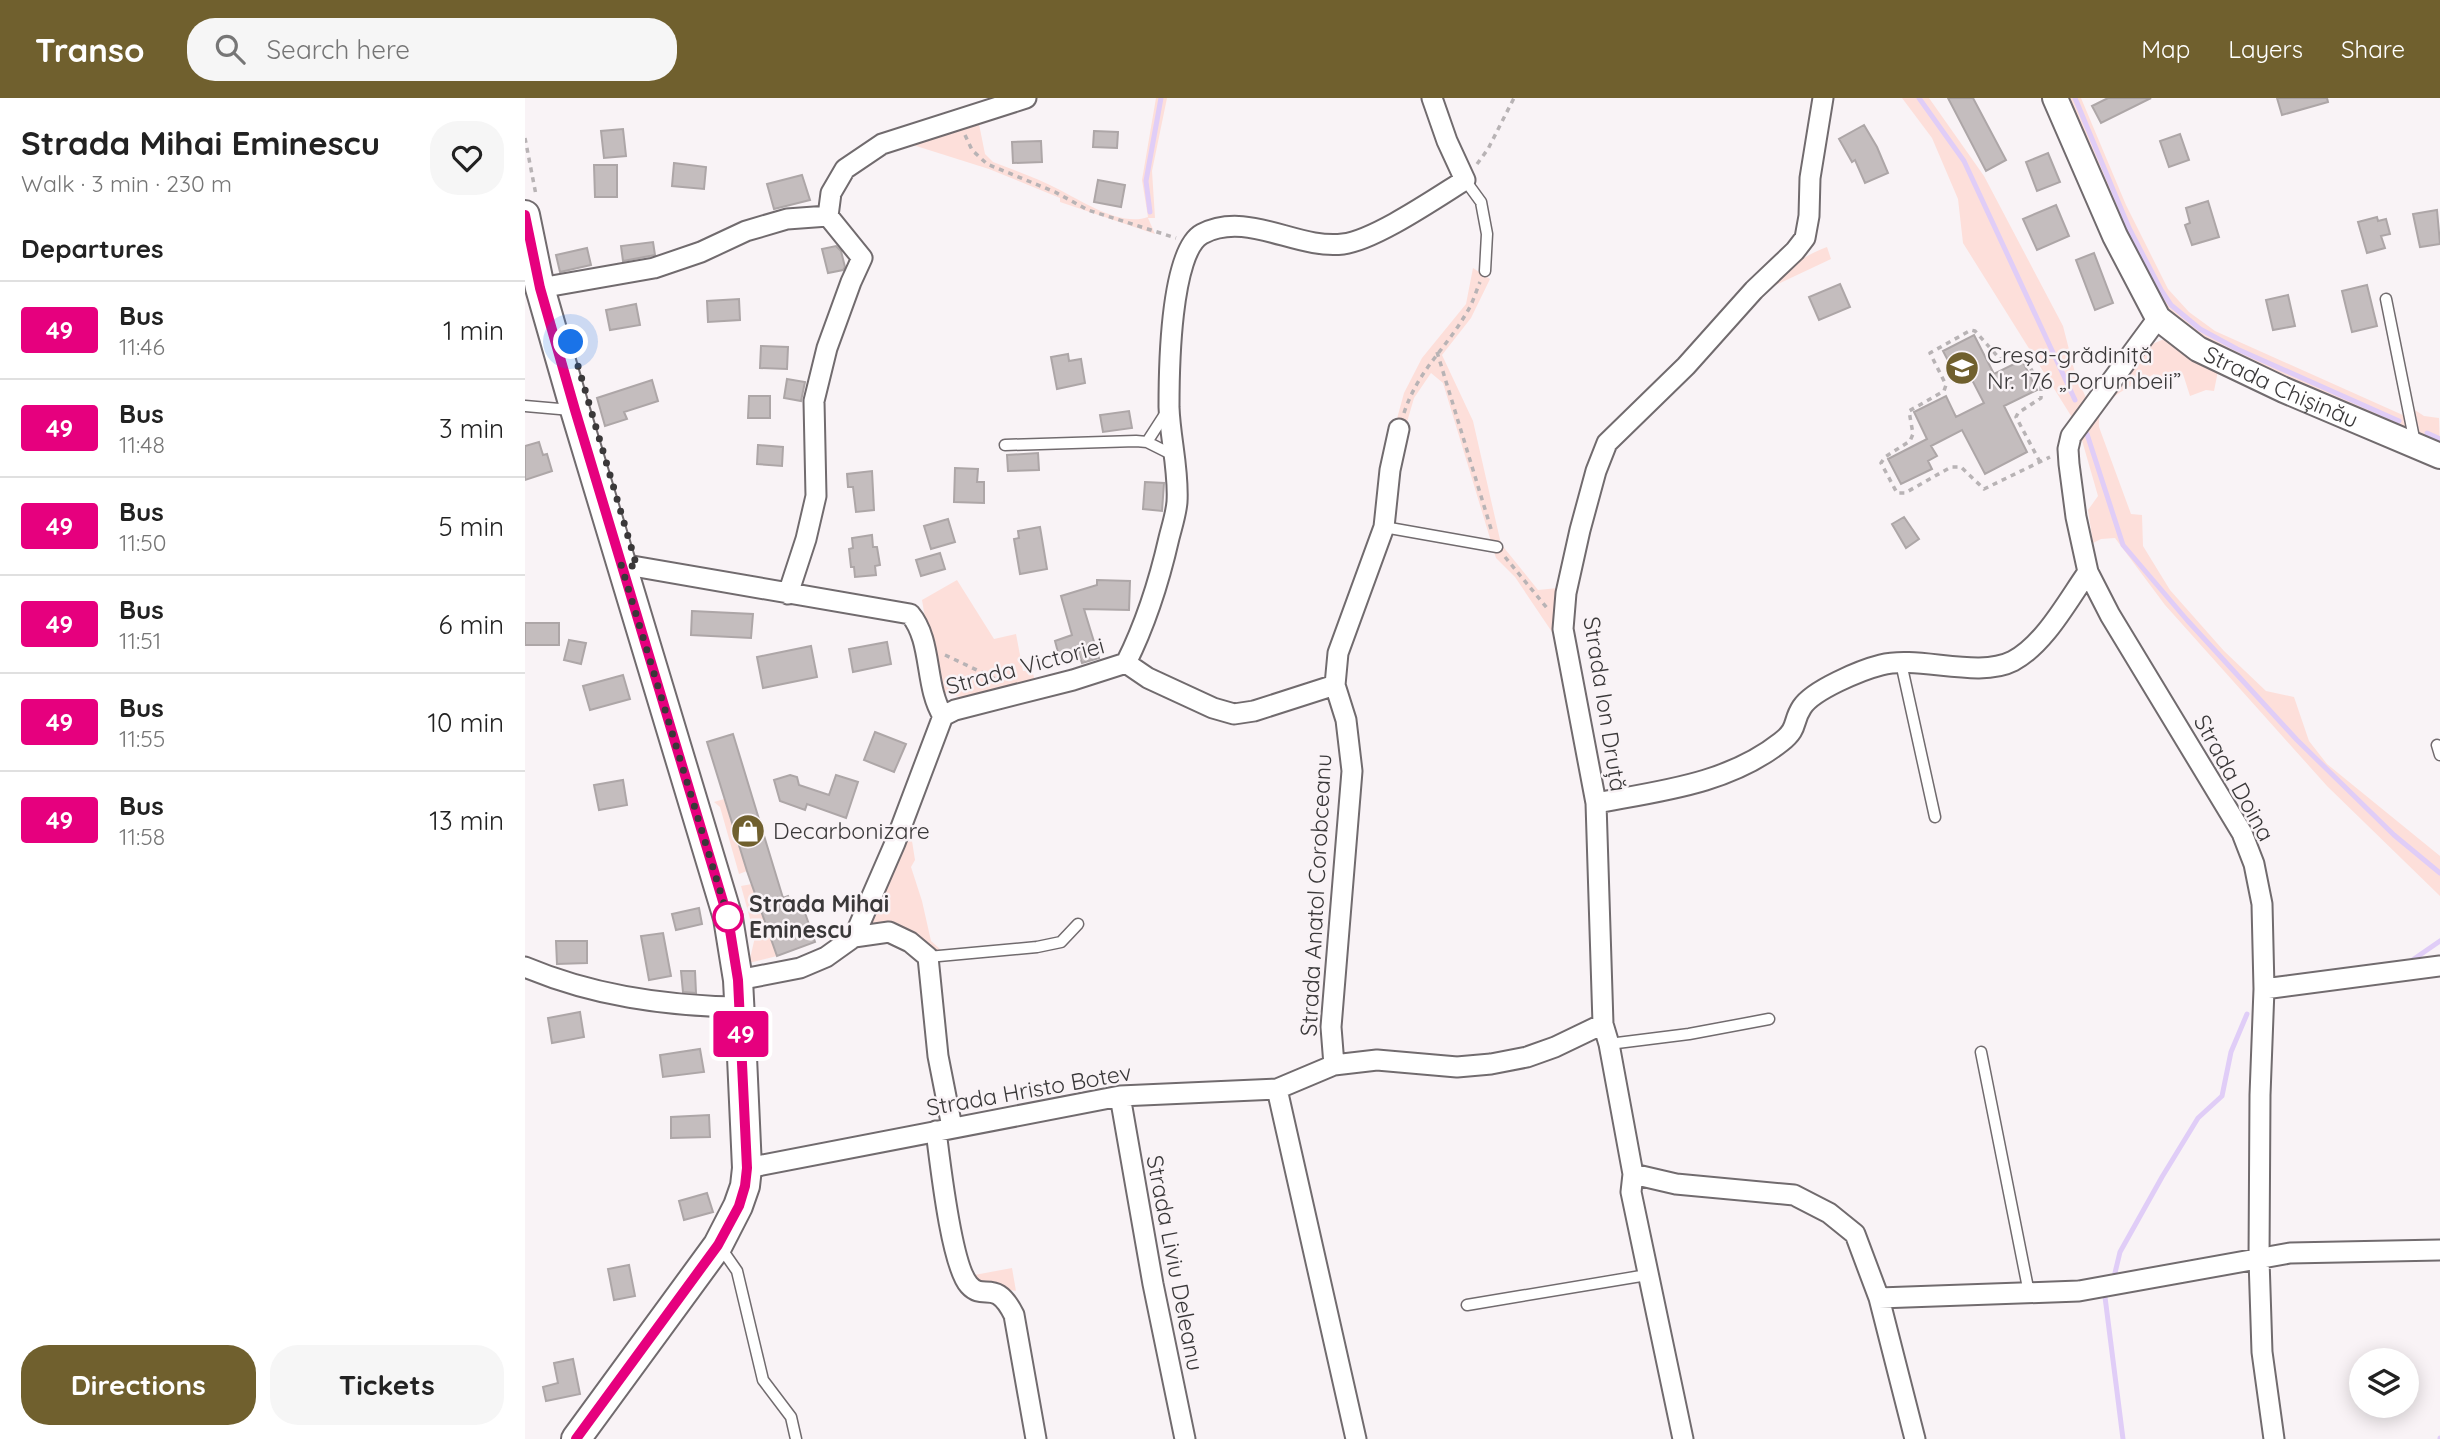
<!DOCTYPE html>
<meta charset="utf-8">
<style>
:root{--surface:#fff;--page:#f6f6f6;--text:#222;--muted:#767676;--line:#e0e0e0;--accent:#70602e}
body{margin:0;font-family:Quicksand,sans-serif;background:var(--page);color:var(--text);height:100vh;display:flex;flex-direction:column;font-size:26px;white-space:nowrap}
*{box-sizing:border-box;margin:0}
p{font-size:23px;color:var(--muted)}
.icon{flex:none;width:38px;height:38px;fill:none;stroke:currentColor;stroke-width:2;stroke-linecap:round;stroke-linejoin:round}
.map{position:relative;flex:1;overflow:hidden}
.side{display:flex;flex-direction:column;background:var(--surface);width:525px}
.side>*{flex:none}
.badge{padding:0 14px;border-radius:5px;font-size:24px;line-height:46px}
.buttons{position:absolute;left:1824px;top:1250px;display:grid;gap:14px}
.buttons a{display:grid;place-items:center;width:70px;height:70px;border-radius:50%;background:var(--surface);box-shadow:0 4px 18px #0003;font-size:35px}
.you{position:absolute;width:35px;height:35px;margin:-18px;border:5px solid #fff;border-radius:50%;background:#1a73e8;box-shadow:0 0 0 10px #1a73e833}
.map>.badge{position:absolute;translate:-50% -50%;box-shadow:0 0 0 4px #fff}
h2{padding:0 21px;font-size:26px;line-height:63px}
.round{display:grid;place-items:center;flex:none;width:74px;height:74px;border-radius:28px;background:var(--page)}
.summary{display:flex;align-items:center;justify-content:space-between;height:119px;padding:0 21px}
h1{font-size:33px;font-weight:700;line-height:52px}
.action{display:flex;gap:14px;margin-top:auto;padding:14px 21px}
.action a{flex:1;height:80px;border-radius:28px;background:var(--accent);color:#fff;font-size:28px;font-weight:700;line-height:80px;text-align:center}
.action a+a{background:var(--page);color:var(--text)}
ul{padding:0;list-style:none}
li{display:flex;align-items:center;gap:21px;height:98px;padding:0 21px;border-top:2px solid var(--line)}
li div{flex:1}
li b{display:block;font-size:26px}
li em{font-style:normal}
li .badge{min-width:77px;font-weight:700;text-align:center}
header{display:flex;align-items:center;gap:42px;box-sizing:border-box;height:98px;padding:0 35px;background:var(--accent);color:#fff}
header strong{font-size:33px}
nav{display:flex;gap:38px;margin-inline-start:auto;font-size:24px}
.search{width:490px;height:63px;background:var(--page);display:flex;align-items:center;gap:18px;box-sizing:border-box;padding:0 24px;border-radius:28px;color:var(--muted);font-size:26px}
main{display:flex;flex:1;min-height:0}
.map>svg:first-child{display:block}
</style>
<header>
<strong>Transo</strong>
<div class="search"><svg class="icon" aria-label="search" viewBox="0 0 24 24"><circle cx="10" cy="10" r="6"/><path d="M15 15l6 6"/></svg>Search here</div>
<nav><a>Map</a><a>Layers</a><a>Share</a></nav>
</header>
<main>
<section class="side">
<div class="summary"><div><h1>Strada Mihai Eminescu</h1><p>Walk · 3 min · 230 m</p></div><a class="round"><svg class="icon" aria-label="heart" viewBox="0 0 24 24"><path d="M12 20l-8-8c-3-5 5-10 8-4 3-6 11-1 8 4z"/></svg></a></div>
<h2>Departures</h2>
<ul>
<li><span class="badge" style="background:#e6007e;color:#fff">49</span><div><b>Bus</b><p>11:46</p></div><em>1 min</em></li>
<li><span class="badge" style="background:#e6007e;color:#fff">49</span><div><b>Bus</b><p>11:48</p></div><em>3 min</em></li>
<li><span class="badge" style="background:#e6007e;color:#fff">49</span><div><b>Bus</b><p>11:50</p></div><em>5 min</em></li>
<li><span class="badge" style="background:#e6007e;color:#fff">49</span><div><b>Bus</b><p>11:51</p></div><em>6 min</em></li>
<li><span class="badge" style="background:#e6007e;color:#fff">49</span><div><b>Bus</b><p>11:55</p></div><em>10 min</em></li>
<li><span class="badge" style="background:#e6007e;color:#fff">49</span><div><b>Bus</b><p>11:58</p></div><em>13 min</em></li>
</ul>
<div class="action"><a>Directions</a><a>Tickets</a></div>
</section>
<div class="map">
<svg width="1915" height="1341" viewBox="0 0 1915 1341">
<rect width="100%" height="100%" fill="#f9f3f6"/>
<!-- green -->
<path fill="#fddfda" d="M631 0H642L627 73 630 120H623L630 136 535 104V100L464 71 388 47 363 53 453 21 460 56 468 64C491 73 514 81 535 92 558 104 597 129 623 119L617 82Z
M1377 0H1404L1459 78 1538 228 1550 275 1562 302 1548 321 1438 145 1433 101 1407 40Z
M1544 0H1556L1601 107 1643 191 1664 214 1690 233 1880 318V333L1689 249 1656 226 1634 203 1602 141Z
M1302 149 1306 161 1240 192C1259 173 1277 158 1302 149Z
M948 170 965 181 946 220 917 257 948 323 976 446 1013 492 1033 490V536L1027 534 990 479 971 460 918 285 906 275 889 300 880 331 870 328 879 295 897 260 941 206Z
M1639 241H1648L1693 273 1689 293 1681 292 1665 298 1658 276 1633 281 1629 276C1608 288 1571 300 1574 329L1606 416 1617 417 1618 448 1645 492 1699 553 1741 593 1769 599 1784 643 1802 666 1915 758V798L1802 688 1640 507 1590 440 1576 441 1568 445 1563 412 1573 398 1556 339 1623 248Z
M1890 312 1899 318 1914 320 1915 348 1895 339Z
M432 482 469 541 491 536 498 573 507 572 510 583C479 593 447 608 415 593L410 579 397 502Z
M199 701 222 773 214 776 195 709 189 704Z
M387 743 390 762 386 769 397 803 406 843 416 852H402L341 829 376 745Z
M227 786 252 858 224 865 230 839 216 788Z
M487 1170 491 1193 450 1185 444 1178Z"/>
<g fill="none" stroke-linecap="round" stroke-linejoin="round">
<!-- stream -->
<path stroke="#e0cdf7" stroke-width="5" d="M1394 0 1439 63 1550 302
M1550 0 1604 130 1636 192 1646 207 1675 231 1712 251 1874 323
M625 114 621 83 636 0
M1902 335 1915 341
M1562 336 1598 447 1662 522 1772 642 1869 737 1915 775
M1886 863 1915 843
M1589 1179 1595 1154 1637 1079 1673 1020 1697 998 1706 954 1722 916
M1580 1199 1598 1341
M1915 1341V1340"/>
</g>
<!-- building -->
<path fill="#c4bdbe" stroke="#ada6a7" stroke-width="2" d="M1423 0H1448L1481 62 1461 73Z
M1583 0H1626L1576 25 1567 8Z
M1752 0H1802L1803 4 1757 17Z
M1339 27 1352 49 1363 75 1340 85 1330 62 1327 64 1314 41Z
M98 31 101 58 79 60 76 33Z
M569 33 593 34 592 50 568 49Z
M1655 36 1664 62 1644 69 1635 43Z
M516 43 517 64 488 65 487 44Z
M1523 55 1535 84 1512 93 1501 64Z
M149 65 181 69 179 91 147 88Z
M69 67H92V99H70Z
M277 77 285 102 249 111 242 86Z
M573 82 600 87 596 109 569 104Z
M1683 103 1694 139 1667 147 1660 127 1665 125 1661 110Z
M1531 107 1544 138 1512 152 1498 121Z
M1912 112 1915 146 1895 149 1888 116Z
M1852 119 1853 123 1861 121 1865 136 1856 138 1860 150 1842 155 1833 124Z
M128 144 130 157 98 163 96 148Z
M311 148 316 153 320 169 318 172 303 175 297 151Z
M62 150 66 167 35 174 31 157Z
M1569 155 1588 205 1570 212 1551 162Z
M1315 186 1325 209 1294 222 1284 199Z
M1842 187 1852 228 1827 234 1817 193Z
M1763 197 1770 228 1748 232 1741 202Z
M214 201 215 222 183 224 182 203Z
M111 206 115 227 85 232 81 212Z
M1449 237 1469 276 1497 262 1512 292 1479 308 1502 354 1460 376 1437 332 1406 348 1412 358 1403 363 1407 371 1376 386 1363 361 1402 341 1389 314 1421 298 1431 319 1459 305 1444 276 1433 282 1418 253Z
M236 248 263 249 262 271 235 270Z
M543 256 544 263 556 261 560 285 532 291 526 259Z
M262 281 280 284 276 303 259 300Z
M127 282 133 303 99 314 102 321 80 328 72 300Z
M224 298H245V320H223Z
M604 313 607 330 578 334 575 317Z
M14 344 18 357 22 356 27 373 0 382V348Z
M233 347 258 349 257 368 232 366Z
M513 355 514 372 483 373 482 357Z
M430 370 453 371 452 384H459V405L429 404Z
M347 373 349 412 331 414 328 389H323L322 376Z
M620 384 639 385 637 413 618 411Z
M1379 419 1394 441 1381 450 1367 426Z
M423 421 430 444 406 451 399 428Z
M515 429 522 471 495 476 489 441 494 440 493 433Z
M347 437 348 449H352L355 467 350 468 351 477 330 479 329 469H326L324 451 328 450 327 440Z
M415 455 420 471 396 478 391 462Z
M572 482 605 483 604 512 559 511 574 560 557 565 553 553 534 558 530 543 547 537 536 498 572 487Z
M167 513 228 516 226 540 166 537Z
M0 525H34V547H0Z
M44 542 61 545 56 566 39 562Z
M362 544 366 566 328 574 324 551Z
M286 548 292 579 238 590 232 559Z
M98 577 105 601 65 612 58 588Z
M350 634 381 646 369 674 339 662Z
M208 636 258 800 263 798 268 813 278 809 290 844 252 858 222 773 182 644Z
M265 677 272 679 274 687 304 697 311 677 333 684 321 720 282 706 280 712 255 703 249 682Z
M98 682 102 707 74 712 69 687Z
M174 810 177 826 151 832 147 816Z
M138 835 146 878 124 882 116 838Z
M31 843H62V865L32 866Z
M156 873H170L171 895 158 894Z
M55 914 59 939 27 945 23 920Z
M175 951 179 974 138 979 135 957Z
M184 1017 185 1039 146 1040V1019Z
M182 1095 188 1114 159 1122 154 1103Z
M104 1167 110 1198 89 1202 83 1171Z
M48 1261 55 1296 21 1303 18 1289 33 1285 29 1265Z"/>
<g fill="none" stroke-linecap="round" stroke-linejoin="round">
<!-- service casing -->
<g stroke="#716b6e" stroke-width="13">
<path id="service" d="M940 82 956 104 962 136 960 173
M1861 201 1890 345
M0 308 46 312
M622 344 642 313
M480 347 611 343 622 344 648 357
M859 429 972 449
M1376 565 1410 719
M1912 647 1915 657
M403 859 512 849 536 844 553 826
M1084 946 1164 936 1244 921
M1456 954 1504 1195
M196 1150 212 1173 238 1282 266 1319 271 1341
M942 1207 1122 1177"/>
</g>
<!-- minor casing -->
<g stroke="#716b6e" stroke-width="23">
<path id="minor" d="M303 118 306 95 320 71 357 46 501 0
M15 190 129 170 176 154 221 133 262 121 303 118
M1633 220 1546 338 1543 351 1544 366 1551 419 1563 474 1585 517 1717 735 1729 766 1737 806 1739 891 1735 997 1734 1161 1737 1254 1749 1341
M96 466 385 516C408 543 399 588 418 618
M263 496 281 441 291 398 289 303 302 250 326 184 337 160 303 118
M601 565C621 525 634 484 644 440 647 428 651 416 652 404 654 372 645 340 644 309 644 274 645 153 677 136 722 112 772 152 818 146 850 142 911 100 940 82L922 43 907 0
M601 565 623 580 688 610 709 616 729 613 810 587
M418 618 430 612 548 582 601 565
M1071 705C1135 693 1203 686 1256 644 1274 630 1267 624 1277 609 1288 592 1336 572 1356 567 1393 557 1453 581 1488 563 1520 546 1543 502 1563 474
M329 839 364 834 385 844 403 859 413 958 427 1029
M0 869C69 898 140 908 214 909
M213 882 275 870 301 859 329 839 370 745 418 618
M1739 891 1915 868
M809 967 806 929 827 673 821 622 810 587 813 555 859 429 865 372 874 331
M752 991 831 1341
M595 998 628 1186 660 1341
M411 1033C415 1063 426 1167 444 1187 459 1204 470 1179 489 1217L511 1341
M222 1070 595 998 752 991 809 967 852 962 932 969 966 966 1002 959 1030 949 1078 926
M1108 1076 1151 1086 1269 1097 1304 1115 1330 1136 1354 1200 1554 1193 1765 1155 1915 1152
M1354 1200 1390 1341
M1158 1341 1106 1094 1108 1076 1084 946 1078 926 1071 705 1038 531 1041 495 1055 432 1071 373 1082 345 1161 268 1229 192 1270 153 1280 140 1284 118 1285 80 1298 0"/>
</g>
<!-- tertiary casing -->
<g stroke="#716b6e" stroke-width="28">
<g id="tertiary">
<path id="s1" d="M1530 0 1590 138 1633 220 1673 251 1759 292 1915 358"/>
</g>
</g>
<!-- secondary casing -->
<g stroke="#716b6e" stroke-width="32">
<path id="secondary" d="M0 117 15 190 50 312 203 820 213 882 217 959 222 1070 220 1088 213 1108 193 1147 51 1341"/>
</g>
<!-- path -->
<path stroke="#b8b3b5" stroke-width="3.5" stroke-dasharray="5 5" stroke-linecap="butt" d="M440 37 447 52 462 66 530 94 563 112 651 140
M0 40 11 97
M952 66 963 51 989 0
M912 254 967 434
M879 315C893 272 921 251 942 214 948 205 951 193 955 184
M1515 364 1491 319 1493 315 1516 300V288L1497 256 1475 261 1450 233 1446 232 1405 255 1421 287 1419 293 1384 313 1388 336 1385 343 1360 359 1356 365 1372 395H1380L1426 369H1436L1459 391 1525 359
M980 459 1022 510
M420 557 473 582"/>
<!-- service -->
<use href="#service" stroke="#fff" stroke-width="10"/>
<!-- minor -->
<use href="#minor" stroke="#fff" stroke-width="19"/>
<!-- tertiary -->
<use href="#tertiary" stroke="#fff" stroke-width="24"/>
<!-- secondary -->
<use href="#secondary" stroke="#fff" stroke-width="28"/>
</g>
<g fill="none" stroke-linecap="round" stroke-linejoin="round">
<!-- line casing -->
<g stroke="#fff" stroke-width="16">
<path id="line" d="M0 117 15 190 50 312 203 820 213 882 222 1070 220 1088 214 1108 193 1147 51 1341"/>
</g>
<!-- line -->
<use href="#line" stroke="#e6007e" stroke-width="10"/>
<!-- walk -->
<path stroke="#3a3839" stroke-width="7" stroke-dasharray="0 12.6" d="M46 244 112 469 96 466 97 470 203 819"/>
</g>
<!-- icons -->
<defs>
<g id="school-disc" transform="scale(1.75)"><circle r="9.5" fill="#70602e" stroke="#f9f3f6"/><path d="M0-5L7-2L0 1L-7-2ZM-4 1L0 2.5L4 1V4Q0 6-4 4Z" fill="#fff"/></g>
<g id="shop-disc" transform="scale(1.75)"><circle r="9.5" fill="#70602e" stroke="#f9f3f6"/><path d="M-5-2.5h2.3a2.7 3.5 0 0 1 5.4 0H5L5.5 6h-11ZM-1.5-2.5h3a1.5 2.3 0 0 0-3 0Z" fill="#fff"/></g>
</defs>
<g fill-rule="evenodd">
<use href="#school-disc" x="1437" y="270"/>
<use href="#shop-disc" x="223" y="733"/>
</g>
<!-- markers -->
<circle fill="#fff" stroke="#e6007e" stroke-width="3.5" cx="203" cy="819" r="14"/>
<g text-anchor="middle" stroke-width="5" stroke-linejoin="round" paint-order="stroke">
<!-- poi labels -->
<g font-size="23" fill="#3a3839" stroke="#f9f3f6" text-anchor="start">
<text x="1462" y="265">Creşa-grădiniţă<tspan x="1462" dy="26">Nr. 176 „Porumbeii”</tspan></text>
<text x="248" y="741">Decarbonizare</text>
</g>
<!-- street labels -->
<g font-size="23" fill="#3a3839" stroke="#f9f3f6">
<text dy="8" stroke="none"><textPath href="#s1" startOffset="385">Strada Chișinău</textPath></text>
<text transform="translate(500 568) rotate(-15)" y="8">Strada Victoriei</text>
<text transform="translate(1080 606) rotate(81)" y="8">Strada Ion Druță</text>
<text transform="translate(1709 680) rotate(61)" y="8">Strada Doina</text>
<text transform="translate(791 797) rotate(-87)" y="8">Strada Anatol Corobceanu</text>
<text transform="translate(504 992) rotate(-10)" y="8">Strada Hristo Botev</text>
<text transform="translate(650 1165) rotate(79)" y="8">Strada Liviu Deleanu</text>
</g>
<!-- stop labels -->
<g font-size="23" font-weight="bold" fill="#3a3839" stroke="#f9f3f6" text-anchor="start">
<text x="224" y="814">Strada Mihai<tspan x="224" dy="26">Eminescu</tspan></text>
</g>
</g>
</svg>
<div class="buttons">
<a><svg class="icon" aria-label="layers" viewBox="0 0 24 24"><path d="M12 4l9 5-9 5-9-5zM3 14l9 5 9-5"/></svg></a>
</div>
<div class="you" style="left:46px;top:244px"></div>
<b class="badge" style="left:216px;top:936px;background:#e6007e;color:#fff">49</b>
</div>
</main>
